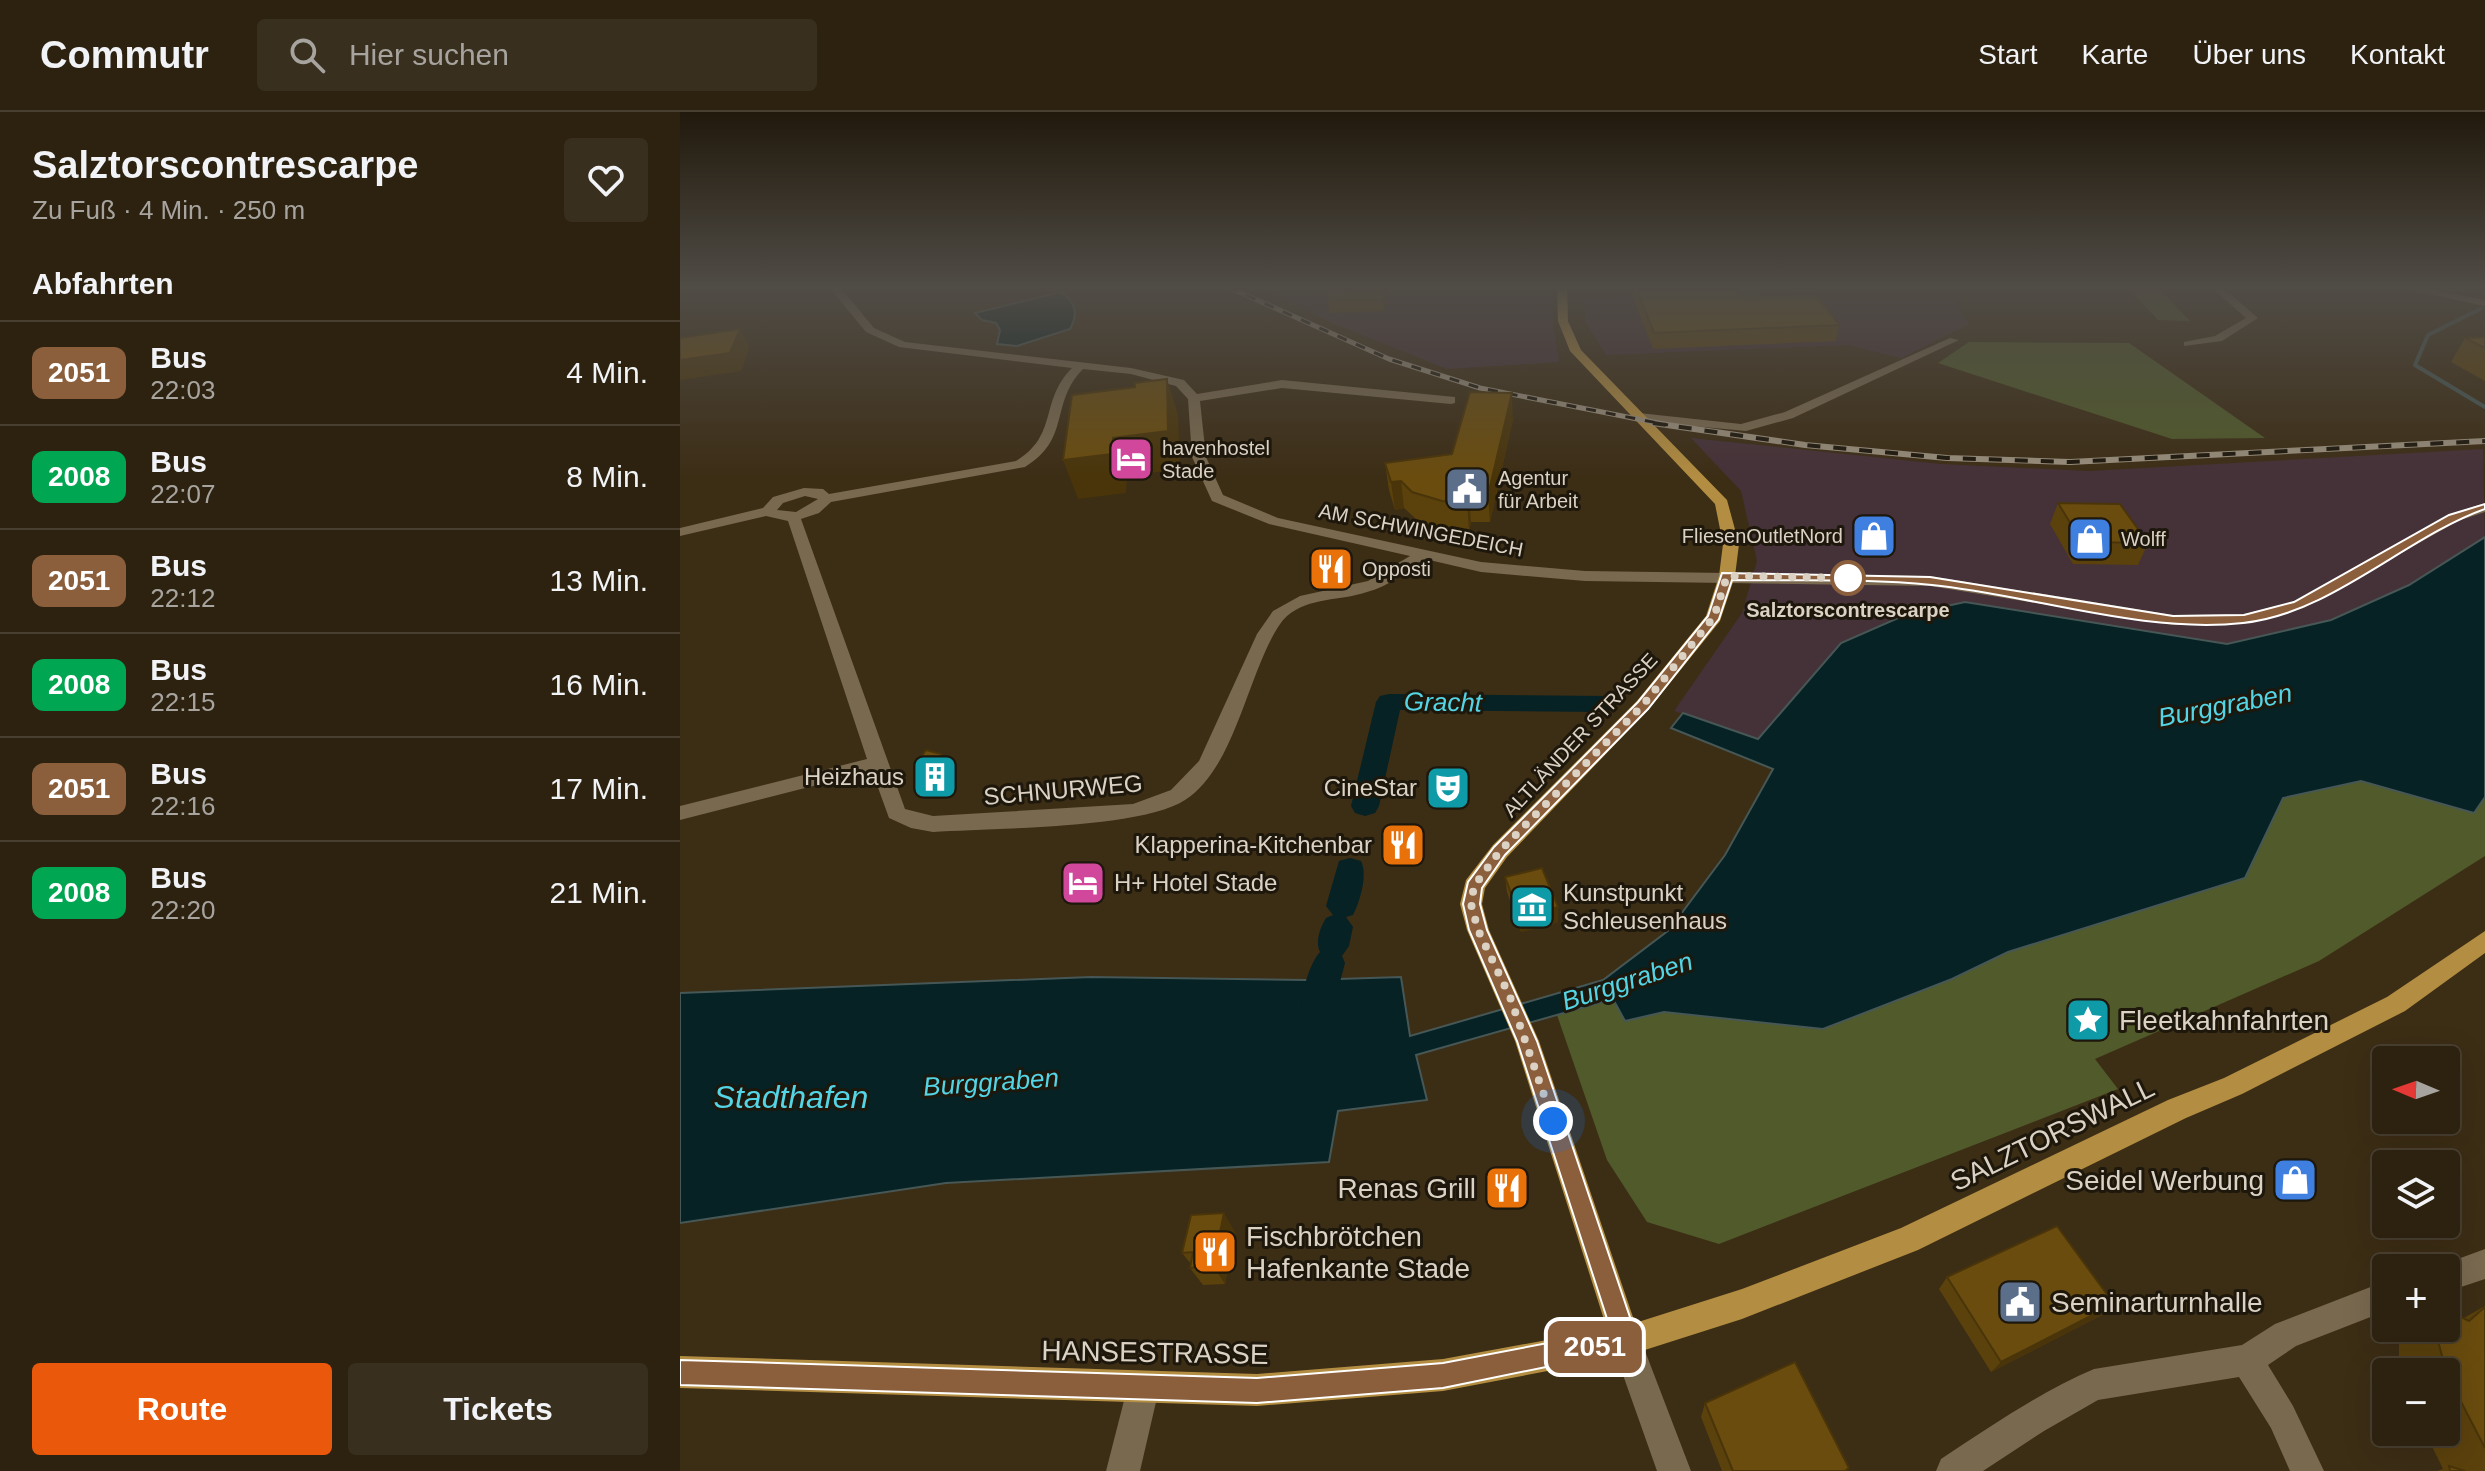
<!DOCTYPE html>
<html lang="de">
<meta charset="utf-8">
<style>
:root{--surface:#2d2210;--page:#392f1e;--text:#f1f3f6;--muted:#a7a49f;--line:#483f30;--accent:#ea580c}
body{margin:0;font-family:Helvetica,sans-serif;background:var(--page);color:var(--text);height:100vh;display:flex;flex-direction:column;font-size:30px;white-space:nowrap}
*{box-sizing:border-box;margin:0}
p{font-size:26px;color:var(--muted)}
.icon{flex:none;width:44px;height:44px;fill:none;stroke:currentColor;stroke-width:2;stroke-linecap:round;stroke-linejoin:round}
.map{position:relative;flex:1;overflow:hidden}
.drawer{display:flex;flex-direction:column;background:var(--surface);width:680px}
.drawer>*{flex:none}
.badge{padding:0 16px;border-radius:12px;font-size:28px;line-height:52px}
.needle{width:52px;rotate:272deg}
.tools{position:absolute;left:1692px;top:934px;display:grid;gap:16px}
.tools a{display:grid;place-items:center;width:88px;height:88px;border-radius:8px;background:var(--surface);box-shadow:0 8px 32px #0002,0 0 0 2px var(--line);font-size:40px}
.you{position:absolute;width:40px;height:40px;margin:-20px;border:6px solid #fff;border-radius:50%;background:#1a73e8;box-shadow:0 0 0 12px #1a73e833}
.map>.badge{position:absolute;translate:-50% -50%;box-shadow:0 0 0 4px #fff}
h2{padding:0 32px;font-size:30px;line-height:72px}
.round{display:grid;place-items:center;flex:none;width:84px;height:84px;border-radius:8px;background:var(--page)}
.headline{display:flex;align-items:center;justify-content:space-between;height:136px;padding:0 32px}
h1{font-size:38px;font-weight:800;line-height:60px}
.cta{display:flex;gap:16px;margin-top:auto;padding:16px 32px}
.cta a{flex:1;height:92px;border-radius:8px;background:var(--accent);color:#fff;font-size:32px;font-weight:800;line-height:92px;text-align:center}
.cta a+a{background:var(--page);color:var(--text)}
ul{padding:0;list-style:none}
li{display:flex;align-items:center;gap:24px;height:104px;padding:0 32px;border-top:2px solid var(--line)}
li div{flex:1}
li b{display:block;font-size:30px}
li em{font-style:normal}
li .badge{min-width:88px;font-weight:700;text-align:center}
header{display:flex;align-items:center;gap:48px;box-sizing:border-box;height:112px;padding:0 40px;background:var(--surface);border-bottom:2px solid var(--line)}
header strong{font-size:38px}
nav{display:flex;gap:44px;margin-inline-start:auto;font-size:28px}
.search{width:560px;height:72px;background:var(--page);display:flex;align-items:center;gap:20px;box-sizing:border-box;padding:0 28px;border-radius:8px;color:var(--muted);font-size:30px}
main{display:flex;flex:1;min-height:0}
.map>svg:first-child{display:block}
</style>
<header>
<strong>Commutr</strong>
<div class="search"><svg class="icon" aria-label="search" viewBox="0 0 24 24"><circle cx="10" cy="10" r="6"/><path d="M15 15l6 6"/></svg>Hier suchen</div>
<nav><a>Start</a><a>Karte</a><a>Über uns</a><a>Kontakt</a></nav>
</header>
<main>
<section class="drawer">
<div class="headline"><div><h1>Salztorscontrescarpe</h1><p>Zu Fuß · 4 Min. · 250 m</p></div><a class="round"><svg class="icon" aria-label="heart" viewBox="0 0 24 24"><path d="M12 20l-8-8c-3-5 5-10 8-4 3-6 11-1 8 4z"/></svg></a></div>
<h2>Abfahrten</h2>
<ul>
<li><span class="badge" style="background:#8b5e3c;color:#fff">2051</span><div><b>Bus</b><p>22:03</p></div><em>4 Min.</em></li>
<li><span class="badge" style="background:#00a651;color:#fff">2008</span><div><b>Bus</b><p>22:07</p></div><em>8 Min.</em></li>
<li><span class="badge" style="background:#8b5e3c;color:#fff">2051</span><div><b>Bus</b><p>22:12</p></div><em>13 Min.</em></li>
<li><span class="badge" style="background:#00a651;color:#fff">2008</span><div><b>Bus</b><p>22:15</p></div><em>16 Min.</em></li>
<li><span class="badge" style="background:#8b5e3c;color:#fff">2051</span><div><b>Bus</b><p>22:16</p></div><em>17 Min.</em></li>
<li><span class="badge" style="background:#00a651;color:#fff">2008</span><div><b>Bus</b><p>22:20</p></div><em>21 Min.</em></li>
</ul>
<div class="cta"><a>Route</a><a>Tickets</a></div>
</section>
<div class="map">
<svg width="1805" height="1359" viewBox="0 0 1805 1359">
<rect width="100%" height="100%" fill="#3c2d15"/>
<!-- commercial -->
<path fill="#453138" d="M581 175H872L873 213 879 250 767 257 652 211Z
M1002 175H1075L1084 188H1274L1289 212 1221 246 1168 233 926 243 906 211 904 185 1003 183Z
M1011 326 1261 352 1409 359 1803 337 1805 425 1729 473 1651 508 1547 532 1285 490 1161 531 1078 627 994 599 1062 501 1077 449 1061 379Z"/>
<!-- green -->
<path fill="#505a2a" d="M1447 175H1477L1510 209 1478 208Z
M1289 230 1449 231 1585 326 1492 327 1258 251Z
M1681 669 1794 700 1805 685V744L1639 849 1415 947 1438 977 1039 1132 967 1110 927 1048 877 903 933 887 945 909 984 900 1143 917 1272 867 1328 840 1565 766 1602 686Z"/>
<!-- water -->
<path fill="#062225" stroke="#465755" stroke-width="2" d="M381 180C395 190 399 201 390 217L337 234 317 232 320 218 316 211 302 208 295 201Z
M1805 425V685L1794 701 1681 669 1603 686 1565 766 1328 840 1272 867 1143 917 984 900 945 909 933 887 736 943 747 988 658 999 649 1050 266 1071 0 1111V881L411 865 626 868 721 865 730 924 923 868 989 818 1045 743 1093 657 991 616 1003 601 1078 627 1161 531 1225 503 1285 490 1547 532 1651 508 1729 473Z"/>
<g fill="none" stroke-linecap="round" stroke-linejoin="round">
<!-- stream -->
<path stroke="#465755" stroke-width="4" d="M1802 196 1748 223 1735 253 1805 295"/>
<!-- canal -->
<path fill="#062225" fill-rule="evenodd" d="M709 582 924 584 933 586 937 592 933 598 924 600 720 598 699 694 695 701 685 704 675 701 671 694 696 590 700 584Z
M670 746 681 749C688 763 680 789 673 803L666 805 673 815 669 834 662 844 665 851 648 916 636 920 624 916C616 898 627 854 640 840 635 830 640 816 646 806L653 803 646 794 659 749Z"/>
<!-- minor -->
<path fill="#79694f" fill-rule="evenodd" d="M149 175H160L194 216 225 230 451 256 504 268 517 282 602 268 775 285V291L771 292 602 276 520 289 526 345 543 383 598 406 801 450 905 459 1250 464 1493 503 1564 502 1612 490 1768 403 1805 391V400L1778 409 1624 496 1564 512 1493 513 1250 474 905 469 801 460 745 447C727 460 709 474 687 480 661 489 629 485 607 504 587 522 568 587 556 614 545 641 530 672 505 688 461 717 311 716 253 720L231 716 209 706 192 659 0 708V694L187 647 108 409 86 404 0 424V416L83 396 93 385 124 376 143 377 149 382 336 349C379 323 359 289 392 256L219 235 186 220ZM403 257 451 262 496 274 508 287 512 345 532 389 589 412 730 444 688 469 620 484 593 499 577 522 519 649 491 678 453 692 253 704 225 697 121 407 139 401 151 390 345 355C392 326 369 292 403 257ZM125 384 138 387 116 400 97 398 103 391Z
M1531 175H1542L1578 206 1542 229 1504 234V230L1535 224 1566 206Z
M1716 175H1738L1805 188V194Z
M1270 226 1279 228 1113 306 1066 319 959 309 953 305 959 301 1061 312 1105 300Z
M1805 1137V1167L1766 1180V1156L1756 1155Z
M1706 1169V1199L1616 1234 1588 1253 1613 1294 1644 1359H1610L1591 1316 1559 1265 1418 1288 1364 1319 1303 1359H1256L1261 1347C1310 1315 1360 1280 1414 1257L1562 1233 1595 1212Z
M946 1214 957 1218 1011 1359H977L931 1229 935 1218Z
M463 1261 474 1266 479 1277 460 1359H426L447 1277 452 1266Z"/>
<!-- major -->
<path fill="#b38d41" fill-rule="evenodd" d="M877 175H887L888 209 901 238 1047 388 1059 432 1055 464 1040 509 969 597 827 745 805 776 802 792 809 818 859 929 955 1211 1062 1177 1221 1116 1488 988 1544 966 1707 885 1805 819V841L1725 899 1562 982 1506 1006 1238 1138 1062 1207 946 1244 763 1279 577 1294 0 1276V1244L577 1262 763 1247 927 1217 835 929 787 818 780 792 786 768 813 733 957 589 1026 504 1039 464 1043 432 1035 392 890 239 878 209Z"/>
<!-- rail-far1 casing -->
<g stroke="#9a8f7d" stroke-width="5">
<path id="rail-far1" d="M548 175 709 247 800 276 988 313"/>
</g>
<!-- rail casing -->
<g stroke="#9a8f7d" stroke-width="6">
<path id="rail" d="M973 311 1125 333 1267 346 1390 350 1805 329"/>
</g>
<!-- rail-far1 -->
<use href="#rail-far1" stroke="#1d170c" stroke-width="3" stroke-dasharray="10" stroke-linecap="butt"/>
<!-- rail -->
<use href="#rail" stroke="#1d170c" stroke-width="4" stroke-dasharray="13" stroke-linecap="butt"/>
</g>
<!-- wall -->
<path fill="#5b410c" d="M649 175H708L704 199 650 201 647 184Z
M954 175H1055L1063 186 1159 213 1156 229 973 237 954 188Z
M1805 225V269L1771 250 1785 226Z
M833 307 810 410H791L789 419 765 417 736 407 724 396 715 398 709 378 705 351 772 342Z
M1378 391 1468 431 1458 453 1393 452 1370 412Z
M271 659 258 681 241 670 236 662Z
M825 765 878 810 841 820 827 780Z
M555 1120 545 1172 523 1173 510 1156 511 1152 502 1141Z
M1267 1165 1434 1192 1422 1203 1311 1260 1259 1177Z
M1805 1194V1359H1757L1763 1357 1745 1320H1766V1260H1721L1719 1250V1229L1742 1216H1766Z
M1025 1291 1169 1356 1166 1359H1042L1021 1305Z"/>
<!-- shaded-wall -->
<path fill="#4a350a" d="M703 175H708L704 199 702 182Z
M60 217 70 235 61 259 0 268V248Z
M487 267 498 303 500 357 447 364 446 381 398 387 383 348 433 326Z
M832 281 833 307 810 410 808 383Z
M721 369 724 396 715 398 711 370Z
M789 382 791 410 789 419 787 391Z
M261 642 271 659 258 681 254 674Z
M878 795V810L841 820 840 805Z
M544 1101 555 1120 545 1172 533 1154Z
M1434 1192 1422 1203 1311 1260 1321 1250Z"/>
<!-- building -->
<path fill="#6a4c0e" stroke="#4a350a" stroke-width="2" d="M649 175H703L702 182 647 184Z
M956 175H1055L1063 186 1136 183 1159 213 974 221Z
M60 217 50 241 0 248V226Z
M1805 225V236L1785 226Z
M487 267 488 319 433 326 432 342 383 348 392 283 455 275V271Z
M790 280 832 281 808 383 789 382 787 391 762 389 732 380 721 369 711 370 705 351 772 342Z
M1378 391 1440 392 1468 431 1402 430Z
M246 638 261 642 266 651 254 674 236 662V652Z
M862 756 878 795 840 805 825 765Z
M544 1101 533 1154 510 1156 513 1140 502 1141 511 1103Z
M1377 1114 1434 1192 1321 1250 1267 1165Z
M1805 1195V1336L1778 1284H1773L1758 1229 1757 1216H1766V1206L1779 1204 1789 1209Z
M1115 1250 1169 1356 1165 1359H1053L1025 1291Z
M1769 1354 1785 1359H1770Z"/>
<!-- sky -->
<linearGradient id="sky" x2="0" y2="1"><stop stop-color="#21190c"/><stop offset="0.48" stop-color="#504c46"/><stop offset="1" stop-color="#504c46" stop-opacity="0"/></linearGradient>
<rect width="1805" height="366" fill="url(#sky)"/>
<!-- line -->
<path fill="#8b5e3c" stroke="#fff" stroke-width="2" d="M1805 392V397C1726 425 1651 502 1563 511 1462 522 1352 483 1252 473 1186 466 1118 469 1052 468L1039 507 968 597 825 743 802 776 800 792 807 818 857 929 958 1229 954 1237 763 1276 577 1291 0 1273V1248L577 1266 763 1251 931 1219 837 929 789 818 783 792 788 770 814 735 958 590 1028 504 1042 461 1250 465 1493 504 1564 503 1614 490 1769 403Z"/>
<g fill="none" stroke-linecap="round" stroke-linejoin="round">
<!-- walk -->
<path stroke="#dbd2c4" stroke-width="8" stroke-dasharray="0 14.4" d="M873 1009 830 885 798 818 791 792 794 774 820 739 963 593 1034 505 1047 464 1168 466"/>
</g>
<!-- icons -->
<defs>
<g id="hotel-square" transform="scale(2.3)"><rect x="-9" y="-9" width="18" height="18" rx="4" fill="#d1479c" stroke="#1d170c"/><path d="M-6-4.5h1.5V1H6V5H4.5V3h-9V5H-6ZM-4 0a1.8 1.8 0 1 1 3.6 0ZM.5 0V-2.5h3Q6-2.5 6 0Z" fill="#fff"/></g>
<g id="civic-square" transform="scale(2.3)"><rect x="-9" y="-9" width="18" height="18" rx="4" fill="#5c6f8a" stroke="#1d170c"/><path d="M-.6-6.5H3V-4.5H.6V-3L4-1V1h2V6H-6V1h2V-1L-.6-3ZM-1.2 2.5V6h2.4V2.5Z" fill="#fff"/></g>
<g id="shop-square" transform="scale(2.3)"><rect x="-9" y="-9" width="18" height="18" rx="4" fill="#3f7fe0" stroke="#1d170c"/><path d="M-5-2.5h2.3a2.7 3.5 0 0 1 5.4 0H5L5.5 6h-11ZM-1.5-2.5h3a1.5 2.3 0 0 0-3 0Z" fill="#fff"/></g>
<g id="restaurant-square" transform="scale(2.3)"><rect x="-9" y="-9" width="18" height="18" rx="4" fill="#e8710a" stroke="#1d170c"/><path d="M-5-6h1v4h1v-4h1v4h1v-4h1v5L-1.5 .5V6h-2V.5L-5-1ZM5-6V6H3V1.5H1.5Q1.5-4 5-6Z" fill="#fff"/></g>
<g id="building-square" transform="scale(2.3)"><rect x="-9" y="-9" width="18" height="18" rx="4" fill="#0f9aa8" stroke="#1d170c"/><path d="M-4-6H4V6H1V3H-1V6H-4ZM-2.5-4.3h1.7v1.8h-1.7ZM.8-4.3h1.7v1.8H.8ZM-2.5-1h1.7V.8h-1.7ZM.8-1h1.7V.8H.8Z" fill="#fff"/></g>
<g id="theatre-square" transform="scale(2.3)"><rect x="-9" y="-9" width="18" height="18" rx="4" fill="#0f9aa8" stroke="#1d170c"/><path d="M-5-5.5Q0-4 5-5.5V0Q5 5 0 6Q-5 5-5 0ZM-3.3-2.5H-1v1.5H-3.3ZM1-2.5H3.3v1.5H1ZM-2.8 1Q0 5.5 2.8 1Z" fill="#fff"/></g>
<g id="museum-square" transform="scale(2.3)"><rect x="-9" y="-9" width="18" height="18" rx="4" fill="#0f9aa8" stroke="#1d170c"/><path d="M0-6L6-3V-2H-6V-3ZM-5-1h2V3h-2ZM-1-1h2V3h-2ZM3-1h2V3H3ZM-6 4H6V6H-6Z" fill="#fff"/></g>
<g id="sight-square" transform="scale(2.3)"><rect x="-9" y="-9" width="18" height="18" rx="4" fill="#0f9aa8" stroke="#1d170c"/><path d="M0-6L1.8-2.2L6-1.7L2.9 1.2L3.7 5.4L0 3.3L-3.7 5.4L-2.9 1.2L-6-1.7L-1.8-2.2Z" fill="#fff"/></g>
</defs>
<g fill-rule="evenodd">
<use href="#hotel-square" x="451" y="347"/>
<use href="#civic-square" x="787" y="377"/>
<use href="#shop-square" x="1194" y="424"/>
<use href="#shop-square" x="1410" y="427"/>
<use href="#restaurant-square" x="651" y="457"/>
<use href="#building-square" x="255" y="665"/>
<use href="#theatre-square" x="768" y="676"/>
<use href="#restaurant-square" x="723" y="733"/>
<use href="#hotel-square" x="403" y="771"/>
<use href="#museum-square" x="852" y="795"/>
<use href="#sight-square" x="1408" y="908"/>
<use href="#shop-square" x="1615" y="1068"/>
<use href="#restaurant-square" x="827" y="1076"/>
<use href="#restaurant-square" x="535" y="1140"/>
<use href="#civic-square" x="1340" y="1190"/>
</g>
<!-- markers -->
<circle fill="#fff" stroke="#8b5e3c" stroke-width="4" cx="1168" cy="466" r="16"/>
<g text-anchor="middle" stroke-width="6" stroke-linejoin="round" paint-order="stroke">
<!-- far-poi labels -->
<g font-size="20" fill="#dbd2c4" stroke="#1d170c" text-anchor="start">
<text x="482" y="343">havenhostel<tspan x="482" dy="23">Stade</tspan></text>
<text x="818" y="373">Agentur<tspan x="818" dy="23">für Arbeit</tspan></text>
<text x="1163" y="431" text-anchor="end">FliesenOutletNord</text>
<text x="1441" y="434">Wolff</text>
<text x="682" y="464">Opposti</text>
</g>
<!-- far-street labels -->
<g font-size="20" fill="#dbd2c4" stroke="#1d170c">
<text transform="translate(741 418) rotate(11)" y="7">AM SCHWINGEDEICH</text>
<text transform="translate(900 623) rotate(-47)" y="7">ALTLÄNDER STRASSE</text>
</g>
<!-- far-stop labels -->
<g font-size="20" font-weight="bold" fill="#dbd2c4" stroke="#1d170c">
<text x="1168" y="505">Salztorscontrescarpe</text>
</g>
<!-- poi labels -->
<g font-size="24" fill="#dbd2c4" stroke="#1d170c" text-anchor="end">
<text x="224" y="673">Heizhaus</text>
<text x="737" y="684">CineStar</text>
<text x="692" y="741">Klapperina-Kitchenbar</text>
<text x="434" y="779" text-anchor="start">H+ Hotel Stade</text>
<text x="883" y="789" text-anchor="start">Kunstpunkt<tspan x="883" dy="28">Schleusenhaus</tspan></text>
</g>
<!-- street labels -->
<g font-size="24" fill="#dbd2c4" stroke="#1d170c">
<text transform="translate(383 678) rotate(-5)" y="8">SCHNURWEG</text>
</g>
<!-- water labels -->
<g font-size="26" font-style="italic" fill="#53d5e5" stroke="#1d170c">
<text transform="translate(763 590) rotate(1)" y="9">Gracht</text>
<text transform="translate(1545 593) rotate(-11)" y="9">Burggraben</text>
<text transform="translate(947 869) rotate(-18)" y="9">Burggraben</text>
<text transform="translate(311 970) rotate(-4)" y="9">Burggraben</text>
</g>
<!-- near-poi labels -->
<g font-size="28" fill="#dbd2c4" stroke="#1d170c" text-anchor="start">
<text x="1439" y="918">Fleetkahnfahrten</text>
<text x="1584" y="1078" text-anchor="end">Seidel Werbung</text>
<text x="796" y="1086" text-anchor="end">Renas Grill</text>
<text x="566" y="1134">Fischbrötchen<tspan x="566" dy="32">Hafenkante Stade</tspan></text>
<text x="1371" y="1200">Seminarturnhalle</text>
</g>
<!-- near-street labels -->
<g font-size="28" fill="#dbd2c4" stroke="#1d170c">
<text transform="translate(1372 1022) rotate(-26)" y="10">SALZTORSWALL</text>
<text transform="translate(475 1240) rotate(1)" y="10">HANSESTRASSE</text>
</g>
<!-- near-water labels -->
<g font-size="32" font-style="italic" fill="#53d5e5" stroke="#1d170c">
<text x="111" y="996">Stadthafen</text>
</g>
</g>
</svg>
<div class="tools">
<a><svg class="needle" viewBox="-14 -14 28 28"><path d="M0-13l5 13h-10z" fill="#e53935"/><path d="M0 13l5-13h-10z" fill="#a7a49f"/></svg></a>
<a><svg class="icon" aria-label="layers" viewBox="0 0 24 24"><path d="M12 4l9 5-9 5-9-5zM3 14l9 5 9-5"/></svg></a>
<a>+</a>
<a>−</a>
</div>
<div class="you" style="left:873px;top:1009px"></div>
<b class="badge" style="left:915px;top:1235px;background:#8b5e3c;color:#fff">2051</b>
</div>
</main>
